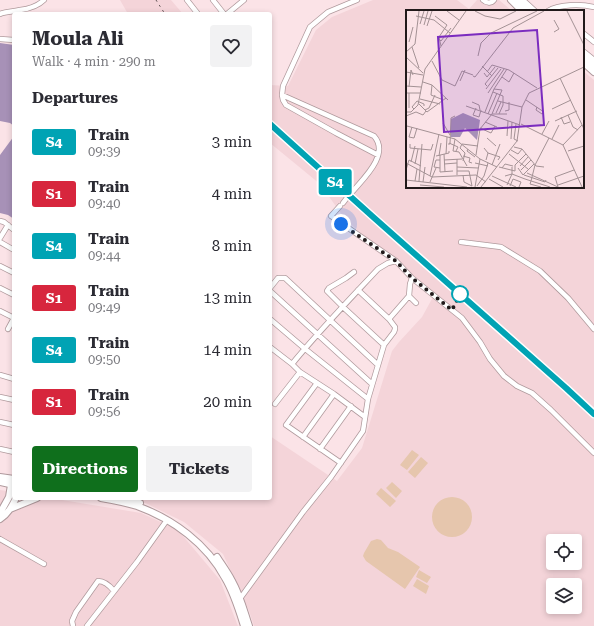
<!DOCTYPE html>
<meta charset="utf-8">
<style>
:root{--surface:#fff;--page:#f2f2f3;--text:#2b2b33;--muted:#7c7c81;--accent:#0f6f1c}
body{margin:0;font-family:"Roboto Serif",serif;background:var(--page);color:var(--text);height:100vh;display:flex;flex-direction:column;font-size:15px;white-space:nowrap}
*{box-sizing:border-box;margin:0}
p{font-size:13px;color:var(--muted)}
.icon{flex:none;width:22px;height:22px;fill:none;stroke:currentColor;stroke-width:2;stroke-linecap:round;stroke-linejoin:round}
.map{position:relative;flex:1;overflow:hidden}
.panel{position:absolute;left:12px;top:12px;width:260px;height:488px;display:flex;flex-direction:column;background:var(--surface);border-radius:4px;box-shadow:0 2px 6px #0003}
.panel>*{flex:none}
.badge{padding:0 8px;border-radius:3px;font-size:14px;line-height:26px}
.fabs{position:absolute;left:546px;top:534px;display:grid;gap:8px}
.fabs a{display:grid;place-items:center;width:36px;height:36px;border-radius:4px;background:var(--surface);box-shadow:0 2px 6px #0003;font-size:20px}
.you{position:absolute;width:20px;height:20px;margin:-10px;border:3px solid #fff;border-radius:50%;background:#1a73e8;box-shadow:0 0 0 6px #1a73e833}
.map>.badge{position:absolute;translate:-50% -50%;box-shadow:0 0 0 2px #fff}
h2{padding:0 20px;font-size:15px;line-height:36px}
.round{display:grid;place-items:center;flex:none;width:42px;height:42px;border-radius:4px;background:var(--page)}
.headline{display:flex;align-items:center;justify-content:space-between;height:68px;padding:0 20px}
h1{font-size:19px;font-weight:700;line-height:30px}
.primary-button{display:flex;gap:8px;margin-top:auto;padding:8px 20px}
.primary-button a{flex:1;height:46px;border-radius:4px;background:var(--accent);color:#fff;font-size:16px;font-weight:700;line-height:46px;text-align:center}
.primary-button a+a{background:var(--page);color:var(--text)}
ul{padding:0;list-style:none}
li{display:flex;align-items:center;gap:12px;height:52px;padding:0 20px}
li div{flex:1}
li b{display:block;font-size:15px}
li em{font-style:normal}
li .badge{min-width:44px;font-weight:700;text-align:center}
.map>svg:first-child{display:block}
</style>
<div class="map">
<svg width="594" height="626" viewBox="0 0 594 626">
<rect width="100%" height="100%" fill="#fbe3e7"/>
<!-- built -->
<path fill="#f4d4d9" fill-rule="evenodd" d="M120 0H171L183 14H128Z
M373 0H457L469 9 477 0H499L512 11H407V187H583V71L594 80V626H254L249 611 223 554 184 522 137 499 130 498H270V436L337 481 362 448 392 351 399 342 422 317 433 297 345 219 320 184 270 143V85L288 86 316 30 332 17ZM553 541H575V563H553ZM553 585H575V607H553Z
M0 490 14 492V498H50L141 513 178 530 220 580 238 626H0Z"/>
<!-- green -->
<path fill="#e6c6ad" d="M412 450 419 455 407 470 400 465Z
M421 457 428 463 415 478 408 472Z
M392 482 402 491 396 498 386 488Z
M381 488 396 501 390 507 376 494Z
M432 517a20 20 0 1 1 40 0a20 20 0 1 1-40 0Z
M377 539 381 540 388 548 398 552 420 567 405 589 366 561 363 556 364 553 371 541Z
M419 570 431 577 427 583 416 577Z
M417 579 429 586 426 594 413 586Z"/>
<!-- water -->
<path fill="#a791b7" d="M0 43 14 45V126L10 123 0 121Z
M14 136V219L8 215 0 213V155Z"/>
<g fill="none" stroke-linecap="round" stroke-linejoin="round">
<!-- minor casing -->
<g stroke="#b09a9d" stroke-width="6">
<path id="minor" d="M187 0 198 14
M213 0 224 14
M483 0C486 3 491 4 494 0
M523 0 535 11
M548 11C559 4 581 4 594 7
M0 14C6 11 13 12 20 10 28 9 38 6 44 0
M227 14 244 0
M583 33 594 42
M0 39 14 40
M583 51 594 60
M282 95 283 100 286 105 336 133 378 155
M343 203C346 199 349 195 353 191 364 178 390 154 374 136L282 95 283 86 310 27 328 12 357 0
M340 206 331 216 396 261 412 278 462 318 480 342 490 359 504 376 517 386 532 393 551 410 594 453
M0 221 4 222 14 230
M0 238 8 225
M0 242 14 250
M461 242 501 247 540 271 568 298 594 329
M0 266 14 273
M354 272 346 278 329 288 327 291 343 307 384 345
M0 288 14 295
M270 288 278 278H285L378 365
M270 291 372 384
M409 296 416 303
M0 311 14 318
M270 319 304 348 368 399
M389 319 409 296 410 284 412 278
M8 329 14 318
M270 347 292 364 300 372 334 394 365 417
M292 364C319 331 349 300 378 269L388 263 396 261
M0 375 14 379
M317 383 286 425 341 463
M0 397 14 400
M275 404 300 372
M0 422 14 425
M303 437 334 394
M0 449 14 452
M320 449 351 406
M0 539 44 564
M239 600 303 512 331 477 363 431 368 399 384 345 394 332 395 329V327L389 319 358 290
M73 626 72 621 76 612 98 581C104 581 110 586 114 591
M87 626 137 562 167 520"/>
</g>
<!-- major casing -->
<g stroke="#b09a9d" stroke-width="8">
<path id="major" d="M511 0 522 11
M517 0 528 11
M583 57 594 65
M583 62 594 72
M0 477 14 479
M0 482 14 485
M101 498C113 500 125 502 137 506 173 519 207 544 225 578 234 593 239 610 244 626
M126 498 140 503
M10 509 37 498
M0 517V513L9 497 12 479
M0 519C8 514 12 506 16 498
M217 557C222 565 228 573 232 581 240 595 244 611 249 626"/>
</g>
<!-- minor -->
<use href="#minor" stroke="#fff" stroke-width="4.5"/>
<!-- major -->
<use href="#major" stroke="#fff" stroke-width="6"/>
<!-- rail -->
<path stroke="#5f5354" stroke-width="1" stroke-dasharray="2 4" stroke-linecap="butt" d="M156 0 165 14
M270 120 373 214 568 386 594 411"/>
</g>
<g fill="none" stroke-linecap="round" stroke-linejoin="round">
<!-- line casing -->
<g stroke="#fff" stroke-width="9">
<path id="line" d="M270 124 372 216 566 388 594 414"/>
</g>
<!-- line -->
<use href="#line" stroke="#00a3b4" stroke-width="6"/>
<!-- walk -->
<path stroke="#21191a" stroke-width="4" stroke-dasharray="0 7.2" d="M341 224 396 261 412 278 452 310 460 294"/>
</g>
<!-- markers -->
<circle fill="#fff" stroke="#00a3b4" stroke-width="2" cx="460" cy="294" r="8"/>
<!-- overview -->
<g transform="translate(406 10)">
<rect width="178" height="178" fill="#fbe3e7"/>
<path d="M57 103 74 110 71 130 59 118 54 127H45V109Z" fill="#a791b7"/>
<path fill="none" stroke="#a49295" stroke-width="1" d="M41 1 53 10M69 1 79 6 94 9 110 1M161 1 178 35M10 6 28 10 44 23M29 6 41 15 33 27 35 36M148 10 153 19 148 22M14 14 18 1M18 15 22 1M21 16 26 1M33 29 35 31 45 18M3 32 7 17M6 37 13 58M0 42 9 34 13 1M72 46 75 33 85 23 131 1M0 47 17 63M26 51 36 70 49 76 56 61 67 65M76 56 86 66M0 62 17 65M81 62 86 55 103 60 131 78M78 63 81 67 89 57M67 66 69 67 107 18 138 1M96 67 103 72 108 63M154 68 178 119M54 71 59 60M17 72 26 75 42 90M26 75 25 85 35 89M0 76 15 77M81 76 79 74 92 58M3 77 5 60 7 65M80 79 95 59M87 82 97 86V95L93 104M0 83H15M3 83V98M82 83 98 59M14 89 34 94M120 90 138 102M92 91 116 97M66 92 73 95 74 100M13 94 21 102 40 88M60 96 114 115M131 97 130 100 136 104 138 102M70 98 67 105 73 107 75 100M8 99 6 97 11 91 18 94V96M146 99 165 90M19 100 23 98 29 85M99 101 103 100V92M0 102H5L12 95 19 59 60 1M79 102 88 79 101 59M90 103 95 92M82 104 91 83M86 104H101M162 105 167 117 172 120M0 106 10 102 17 105 20 101M155 107 158 114 164 112M149 111 171 101M79 112 91 117M37 113 44 125M110 114 108 129 112 131M115 114 157 135 176 177M6 117 3 127 8 128 11 118M74 118 85 123 89 116M0 119 1 116 49 129 74 149 91 157M136 124 143 111M101 126 102 111M81 128 90 136M49 129 47 141 53 142 61 156M105 129 106 112M146 129 153 115M4 134V138L25 140 27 134M44 134 45 108 49 106M43 135V133L52 137 50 141M157 135 176 115M108 137 116 139 130 156 138 157M78 138 82 143 80 150M62 139 61 141 69 147M105 140 112 144 116 139M162 141 178 136M82 143 94 147 92 150M38 144 39 162M40 144 41 127M103 144 122 159M34 145V162L47 161M70 145 74 119 86 104 96 80 88 79M30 146 43 143V141M33 146 35 133M57 146 64 148 63 152 66 153M51 149V165M34 150H30L28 157 34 158M38 150 56 149M57 151 59 143 54 138 56 134 72 136M5 152 9 136M0 153 26 167 70 165 80 172M69 153 82 156M9 154 12 139M38 154 51 153M86 155 94 134M114 156 122 147M51 157 72 158M93 157 109 161V155L120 144M106 157V164L119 169M96 158 99 154 107 156M112 158 117 165 128 154M0 160 3 150 15 156M115 160 125 150M51 161H63L66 176M121 163 152 177 149 167 168 160M57 165 58 172 66 176M118 165 139 172 140 170M24 166 33 124M86 166 110 177M99 166 106 164 101 175M83 169 97 177M119 169 144 177M0 170 61 177M9 171 11 159M13 171 16 134M125 171 129 155 143 128M125 171 124 174 135 177M17 172 19 157M24 172 30 158M14 175 38 177M152 175 178 166M71 176 78 166 82 153M104 176 107 169 115 172 113 177M69 177 74 149M75 177 111 131 116 97 123 83 178 57"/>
<path fill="#7b2cbf" fill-opacity="0.15" stroke="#7b2cbf" stroke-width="2" d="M131 20 138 115 38 122 32 27Z"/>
<rect width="178" height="178" fill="none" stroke="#21191a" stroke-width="2"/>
</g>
</svg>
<div class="fabs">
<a><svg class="icon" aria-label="locate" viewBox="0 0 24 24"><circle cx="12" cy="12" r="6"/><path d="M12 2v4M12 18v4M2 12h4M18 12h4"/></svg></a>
<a><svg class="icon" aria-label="layers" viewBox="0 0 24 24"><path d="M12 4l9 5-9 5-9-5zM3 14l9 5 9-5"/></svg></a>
</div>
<div class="you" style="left:341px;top:224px"></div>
<b class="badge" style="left:335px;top:182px;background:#00a3b4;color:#fff">S4</b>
<section class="panel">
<div class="headline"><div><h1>Moula Ali</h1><p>Walk · 4 min · 290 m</p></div><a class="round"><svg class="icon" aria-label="heart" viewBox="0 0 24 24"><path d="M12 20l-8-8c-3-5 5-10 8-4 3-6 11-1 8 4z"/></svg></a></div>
<h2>Departures</h2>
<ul>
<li><span class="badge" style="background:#00a3b4;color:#fff">S4</span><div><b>Train</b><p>09:39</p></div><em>3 min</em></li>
<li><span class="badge" style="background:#d7263d;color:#fff">S1</span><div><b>Train</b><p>09:40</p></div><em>4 min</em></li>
<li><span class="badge" style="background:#00a3b4;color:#fff">S4</span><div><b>Train</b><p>09:44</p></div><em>8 min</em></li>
<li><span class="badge" style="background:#d7263d;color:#fff">S1</span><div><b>Train</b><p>09:49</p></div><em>13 min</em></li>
<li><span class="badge" style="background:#00a3b4;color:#fff">S4</span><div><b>Train</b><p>09:50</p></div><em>14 min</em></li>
<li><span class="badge" style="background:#d7263d;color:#fff">S1</span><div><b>Train</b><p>09:56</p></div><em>20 min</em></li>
</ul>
<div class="primary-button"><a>Directions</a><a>Tickets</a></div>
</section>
</div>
